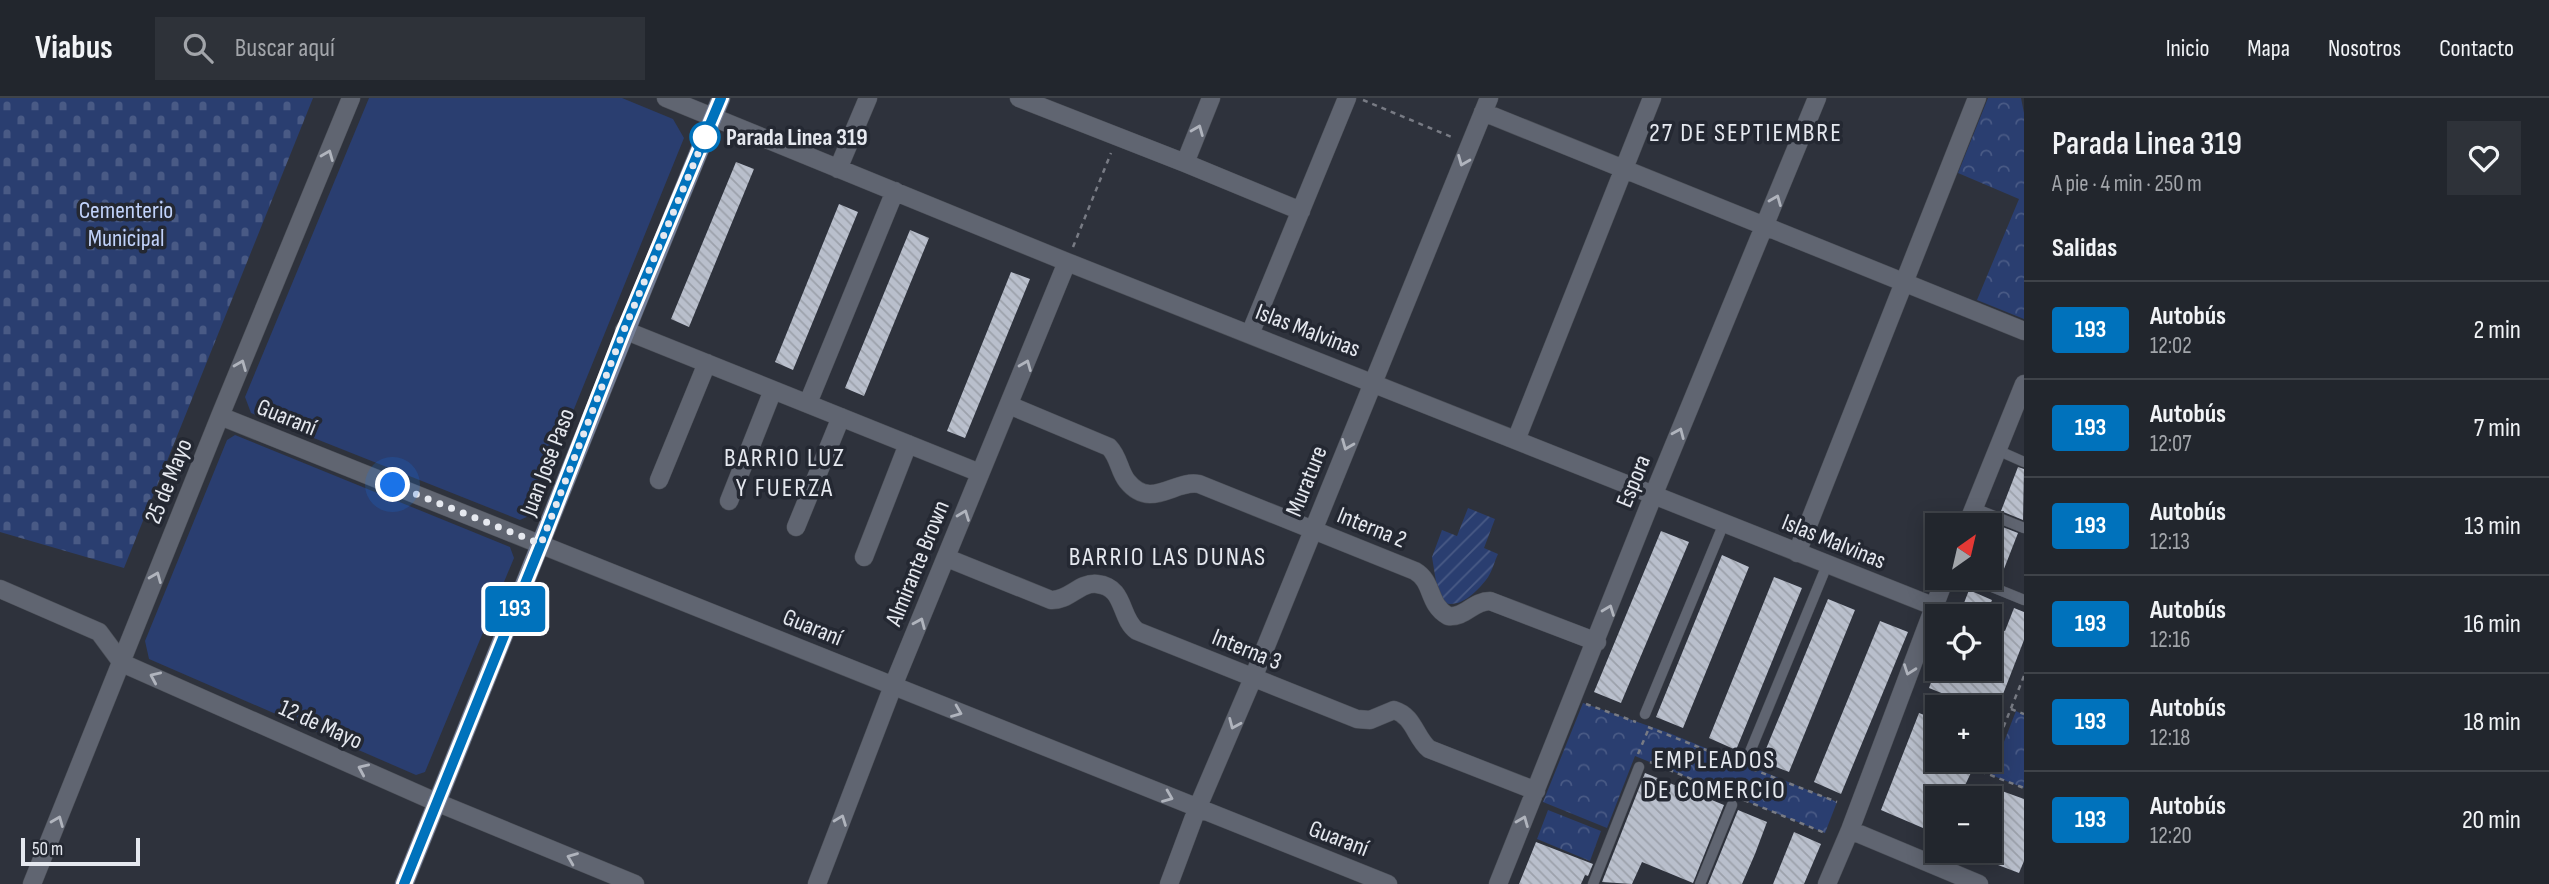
<!DOCTYPE html>
<html lang="es">
<meta charset="utf-8">
<style>
:root{--surface:#22262d;--page:#2e3239;--text:#f1f3f6;--muted:#a2a5aa;--line:#3f4349}
body{margin:0;font-family:"Sofia Sans Condensed",sans-serif;background:var(--page);color:var(--text);height:100vh;display:flex;flex-direction:column;font-size:26px;white-space:nowrap}
*{box-sizing:border-box;margin:0}
p{font-size:23px;color:var(--muted)}
.icon{flex:none;width:38px;height:38px;fill:none;stroke:currentColor;stroke-width:2;stroke-linecap:round;stroke-linejoin:round}
.map{position:relative;flex:1;overflow:hidden}
.side{display:flex;flex-direction:column;background:var(--surface);width:525px}
.side>*{flex:none}
.badge{padding:0 14px;border-radius:5px;font-size:24px;line-height:46px}
.needle{width:46px;rotate:34deg}
.buttons{position:absolute;left:1925px;top:415px;display:grid;gap:14px}
.buttons a{display:grid;place-items:center;width:77px;height:77px;border-radius:0px;background:var(--surface);box-shadow:0 4px 18px #0003,0 0 0 2px var(--line);font-size:35px}
.scale{position:absolute;left:21px;bottom:18px;width:119px;box-sizing:border-box;padding-left:7px;border:4px solid #e5e8ef;border-top:0;font-size:19px;line-height:24px;white-space:nowrap;color:#e5e8ef;-webkit-text-stroke:5px #242832;paint-order:stroke}
.you{position:absolute;width:35px;height:35px;margin:-18px;border:5px solid #fff;border-radius:50%;background:#1a73e8;box-shadow:0 0 0 10px #1a73e833}
.map>.badge{position:absolute;translate:-50% -50%;box-shadow:0 0 0 4px #fff}
h2{padding:0 28px;font-size:26px;line-height:63px}
.round{display:grid;place-items:center;flex:none;width:74px;height:74px;border-radius:0px;background:var(--page)}
.head{display:flex;align-items:center;justify-content:space-between;height:119px;padding:0 28px}
h1{font-size:33px;font-weight:600;line-height:52px}
ul{padding:0;list-style:none}
li{display:flex;align-items:center;gap:21px;height:98px;padding:0 28px;border-top:2px solid var(--line)}
li div{flex:1}
li b{display:block;font-size:26px}
li em{font-style:normal}
li .badge{min-width:77px;font-weight:700;text-align:center}
header{display:flex;align-items:center;gap:42px;box-sizing:border-box;height:98px;padding:0 35px;background:var(--surface);border-bottom:2px solid var(--line)}
header strong{font-size:33px}
nav{display:flex;gap:38px;margin-inline-start:auto;font-size:24px}
.search{width:490px;height:63px;background:var(--page);display:flex;align-items:center;gap:18px;box-sizing:border-box;padding:0 24px;border-radius:0px;color:var(--muted);font-size:26px}
main{display:flex;flex:1;min-height:0}
.map>svg:first-child{display:block}
</style>
<header>
<strong>Viabus</strong>
<div class="search"><svg class="icon" aria-label="search" viewBox="0 0 24 24"><circle cx="10" cy="10" r="6"/><path d="M15 15l6 6"/></svg>Buscar aquí</div>
<nav><a>Inicio</a><a>Mapa</a><a>Nosotros</a><a>Contacto</a></nav>
</header>
<main>
<div class="map">
<svg width="2024" height="786" viewBox="0 0 2024 786">
<defs>
<pattern id="cemetery-stones" width="16" height="16" patternUnits="userSpaceOnUse" patternTransform="scale(1.75)"><rect width="16" height="16" fill="#2a3e70"/><path d="M2 7V4a2 2 0 0 1 4 0v3zM10 15v-3a2 2 0 0 1 4 0v3z" fill="#495a85"/></pattern>
<pattern id="park-crowns" width="20" height="18" patternUnits="userSpaceOnUse" patternTransform="scale(1.75)"><rect width="20" height="18" fill="#2a3e70"/><path d="M2 6a3 3 0 1 1 6 0M12 15a3 3 0 1 1 6 0" fill="none" stroke="#495a85"/></pattern>
<pattern id="garden-furrows" width="10" height="10" patternUnits="userSpaceOnUse" patternTransform="scale(1.75)"><rect width="10" height="10" fill="#2a3e70"/><path d="M-1 1l2-2M0 10L10 0M9 11l2-2" fill="none" stroke="#495a85"/></pattern>
<pattern id="building-back-hatch" width="6" height="6" patternUnits="userSpaceOnUse" patternTransform="scale(1.75)"><rect width="6" height="6" fill="#b9bfcc"/><path d="M-1 5l2 2M0 0l6 6M5-1l2 2" fill="none" stroke="#9ca1ab"/></pattern>
</defs>
<rect width="100%" height="100%" fill="#2e323c"/>
<!-- grass -->
<path fill="#2a3e70" d="M369 0H622L673 21 684 40 531 417 520 422 251 315 245 299Z
M235 337 510 449 514 460 425 674 416 677 149 561 145 543 227 342Z"/>
<!-- cemetery -->
<path fill="url(#cemetery-stones)" d="M0 0H313L124 470 0 434Z"/>
<!-- park -->
<path fill="url(#park-crowns)" d="M1988 0H2021L2024 15V221L1977 202 2019 101 1958 75Z
M1583 605 1669 635 1837 704 1825 735 1635 658 1607 730 1543 704Z
M2016 613 2024 617V690L1991 677Z
M1548 712 1601 733 1590 763 1537 741Z"/>
<!-- garden -->
<path fill="url(#garden-furrows)" d="M1468 410 1495 421 1484 450 1498 456C1494 464 1492 475 1486 482 1475 496 1456 514 1439 502L1432 459 1442 432 1457 438Z"/>
<!-- building -->
<path fill="url(#building-back-hatch)" d="M736 64 754 71 689 229 671 221Z
M839 106 858 114 793 272 775 264Z
M910 132 929 140 864 298 845 290Z
M1011 174 1030 181 965 340 947 333Z
M2018 369 2024 371 2023 422 2001 413Z
M1995 426 2018 435 2002 476 1990 471V439Z
M1661 433 1689 444 1621 605 1594 594Z
M1722 457 1749 469 1683 630 1656 619Z
M1774 479 1802 490 1736 652 1709 640Z
M1969 492 1992 502 1986 518H1959Z
M1828 501 1855 512 1789 674 1761 663Z
M2014 510 2024 514V542L1998 609H1976L1929 590 1936 570H1990V561L2001 532 2005 533Z
M1880 523 1908 534 1841 696 1814 684Z
M1919 615 1937 622V637L1928 662H1977L1959 700H1937V736L1881 712Z
M1645 675 1724 707 1693 785 1642 764 1632 786 1602 784Z
M2002 693 2024 701V763L2019 775 1964 754 1990 752V724Z
M1738 712 1767 724 1755 756 1742 786H1708Z
M1794 734 1821 746 1804 786H1773Z
M1536 744 1593 766 1588 778 1585 777 1581 786H1519Z"/>
<g fill="none" stroke-linecap="round" stroke-linejoin="round">
<!-- lane casing -->
<g stroke="#4c5058" stroke-width="11">
<path id="lane" d="M1997 352 2024 364
M1974 410 2024 430
M1970 480 2024 502
M1645 616 1724 425
M1747 661 1827 467
M1593 786 1639 669
M1700 786 1732 707"/>
</g>
<!-- street casing -->
<g stroke="#4c5058" stroke-width="19">
<path id="street" d="M666 0 1067 164 1933 508
M1019 0 1185 65 1301 113
M1483 14 2024 233
M1185 65 1211 0
M838 71 868 0
M624 232 980 375
M1250 236 1347 0
M808 305 895 93
M1009 307 1109 349C1119 359 1119 373 1127 383 1151 413 1175 381 1199 386L1415 473C1434 484 1427 506 1448 518 1465 520 1473 503 1490 503L1597 544
M220 318 1388 786
M1516 342 1652 0
M659 382 707 265
M729 403 773 292
M1967 427 2024 286
M796 429 841 319
M1797 455 1977 0
M864 459 908 346
M947 460 1051 502C1069 503 1079 484 1097 486 1126 489 1119 520 1137 533L1357 621 1370 622 1394 612C1414 618 1415 639 1429 651L1536 693
M0 491 99 534 122 565 436 704 635 786
M1850 732 1979 786
M32 786 220 318 351 0
M817 786 893 588 1067 164
M1169 786 1197 711 1253 580 1489 0
M1498 786 1653 398 1817 0
M1827 786 1850 732 1945 480"/>
</g>
<!-- secondary casing -->
<g stroke="#4c5058" stroke-width="19">
<path id="secondary" d="M404 786C510 524 613 261 721 0"/>
</g>
<!-- path -->
<path stroke="#787b84" stroke-width="2.5" stroke-dasharray="5 5" stroke-linecap="butt" d="M1363 2 1454 40
M1073 149 1111 55
M2024 578 1985 675 2024 690
M1586 606 1636 624
M2011 611 2024 616
M1648 629 1736 664
M1638 656 1649 630
M1650 664 1728 696
M1752 671 1837 704
M1744 702 1825 735"/>
<!-- lane -->
<use href="#lane" stroke="#606571" stroke-width="10"/>
<!-- street -->
<use href="#street" stroke="#606571" stroke-width="18"/>
<!-- secondary -->
<use href="#secondary" stroke="#747f99" stroke-width="18"/>
</g>
<!-- one-way arrows -->
<defs><path id="oneway-chevron" d="M-2-3.5L2.5 0L-2 3.5" fill="none" stroke-width="1.6" stroke-linecap="round" stroke-linejoin="round" transform="scale(1.75)"/></defs>
<g stroke="#b0b4bd">
<use href="#oneway-chevron" transform="translate(1198 32) rotate(-68)"/>
<use href="#oneway-chevron" transform="translate(328 57) rotate(-68)"/>
<use href="#oneway-chevron" transform="translate(1463 63) rotate(112)"/>
<use href="#oneway-chevron" transform="translate(1776 102) rotate(-68)"/>
<use href="#oneway-chevron" transform="translate(241 267) rotate(-68)"/>
<use href="#oneway-chevron" transform="translate(1026 267) rotate(-68)"/>
<use href="#oneway-chevron" transform="translate(1679 335) rotate(-67)"/>
<use href="#oneway-chevron" transform="translate(1347 347) rotate(112)"/>
<use href="#oneway-chevron" transform="translate(964 417) rotate(-69)"/>
<use href="#oneway-chevron" transform="translate(156 479) rotate(-68)"/>
<use href="#oneway-chevron" transform="translate(1609 512) rotate(-69)"/>
<use href="#oneway-chevron" transform="translate(920 525) rotate(-67)"/>
<use href="#oneway-chevron" transform="translate(1909 572) rotate(110)"/>
<use href="#oneway-chevron" transform="translate(155 579) rotate(-156)"/>
<use href="#oneway-chevron" transform="translate(957 614) rotate(22)"/>
<use href="#oneway-chevron" transform="translate(1234 626) rotate(113)"/>
<use href="#oneway-chevron" transform="translate(363 671) rotate(-156)"/>
<use href="#oneway-chevron" transform="translate(1168 699) rotate(22)"/>
<use href="#oneway-chevron" transform="translate(841 722) rotate(-69)"/>
<use href="#oneway-chevron" transform="translate(58 723) rotate(-68)"/>
<use href="#oneway-chevron" transform="translate(1523 723) rotate(-68)"/>
<use href="#oneway-chevron" transform="translate(572 760) rotate(-158)"/>
</g>
<g fill="none" stroke-linecap="round" stroke-linejoin="round">
<!-- line casing -->
<g stroke="#fff" stroke-width="16">
<path id="line" d="M404 786 541 446 624 232 721 0"/>
</g>
<!-- line -->
<use href="#line" stroke="#0072bc" stroke-width="10"/>
<!-- walk -->
<path stroke="#e5e8ef" stroke-width="7" stroke-dasharray="0 12.6" d="M393 387 541 446 624 232 705 39"/>
</g>
<!-- markers -->
<circle fill="#fff" stroke="#0072bc" stroke-width="3.5" cx="705" cy="39" r="14"/>
<g text-anchor="middle" stroke-width="7" stroke-linejoin="round" paint-order="stroke">
<!-- stop labels -->
<g font-size="24" font-weight="bold" fill="#e5e8ef" stroke="#242832" text-anchor="start">
<text x="726" y="47">Parada Linea 319</text>
</g>
<!-- park labels -->
<g font-size="24" fill="#c2d3fb" stroke="#242832">
<text x="126" y="120">Cementerio<tspan x="126" dy="28">Municipal</tspan></text>
</g>
<!-- street labels -->
<g font-size="24" fill="#e5e8ef" stroke="#242832">
<text transform="translate(1308 232) rotate(21)" y="8">Islas Malvinas</text>
<text transform="translate(287 319) rotate(22)" y="8">Guaraní</text>
<text transform="translate(547 364) rotate(-69)" y="8">Juan José Paso</text>
<text transform="translate(168 383) rotate(-68)" y="8">25 de Mayo</text>
<text transform="translate(1306 383) rotate(-68)" y="8">Murature</text>
<text transform="translate(1633 383) rotate(-68)" y="8">Espora</text>
<text transform="translate(1372 429) rotate(22)" y="8">Interna 2</text>
<text transform="translate(1834 443) rotate(22)" y="8">Islas Malvinas</text>
<text transform="translate(917 465) rotate(-68)" y="8">Almirante Brown</text>
<text transform="translate(813 529) rotate(22)" y="8">Guaraní</text>
<text transform="translate(1247 551) rotate(22)" y="8">Interna 3</text>
<text transform="translate(321 626) rotate(24)" y="8">12 de Mayo</text>
<text transform="translate(1339 740) rotate(21)" y="8">Guaraní</text>
</g>
<!-- neighbourhood labels -->
<g font-size="26" letter-spacing="2" fill="#e5e8ef" stroke="#242832">
<text x="1746" y="43">27 DE SEPTIEMBRE</text>
<text x="785" y="368">BARRIO LUZ<tspan x="785" dy="30">Y FUERZA</tspan></text>
<text x="1168" y="467">BARRIO LAS DUNAS</text>
<text x="1715" y="670">EMPLEADOS<tspan x="1715" dy="30">DE COMERCIO</tspan></text>
</g>
</g>
</svg>
<div class="buttons">
<a><svg class="needle" viewBox="-14 -14 28 28"><path d="M0-13l5 13h-10z" fill="#e53935"/><path d="M0 13l5-13h-10z" fill="#a2a5aa"/></svg></a>
<a><svg class="icon" aria-label="locate" viewBox="0 0 24 24"><circle cx="12" cy="12" r="6"/><path d="M12 2v4M12 18v4M2 12h4M18 12h4"/></svg></a>
<a>+</a>
<a>−</a>
</div>
<div class="scale">50 m</div>
<div class="you" style="left:393px;top:387px"></div>
<b class="badge" style="left:515px;top:511px;background:#0072bc;color:#fff">193</b>
</div>
<section class="side">
<div class="head"><div><h1>Parada Linea 319</h1><p>A pie · 4 min · 250 m</p></div><a class="round"><svg class="icon" aria-label="heart" viewBox="0 0 24 24"><path d="M12 20l-8-8c-3-5 5-10 8-4 3-6 11-1 8 4z"/></svg></a></div>
<h2>Salidas</h2>
<ul>
<li><span class="badge" style="background:#0072bc;color:#fff">193</span><div><b>Autobús</b><p>12:02</p></div><em>2 min</em></li>
<li><span class="badge" style="background:#0072bc;color:#fff">193</span><div><b>Autobús</b><p>12:07</p></div><em>7 min</em></li>
<li><span class="badge" style="background:#0072bc;color:#fff">193</span><div><b>Autobús</b><p>12:13</p></div><em>13 min</em></li>
<li><span class="badge" style="background:#0072bc;color:#fff">193</span><div><b>Autobús</b><p>12:16</p></div><em>16 min</em></li>
<li><span class="badge" style="background:#0072bc;color:#fff">193</span><div><b>Autobús</b><p>12:18</p></div><em>18 min</em></li>
<li><span class="badge" style="background:#0072bc;color:#fff">193</span><div><b>Autobús</b><p>12:20</p></div><em>20 min</em></li>
</ul>
</section>
</main>
